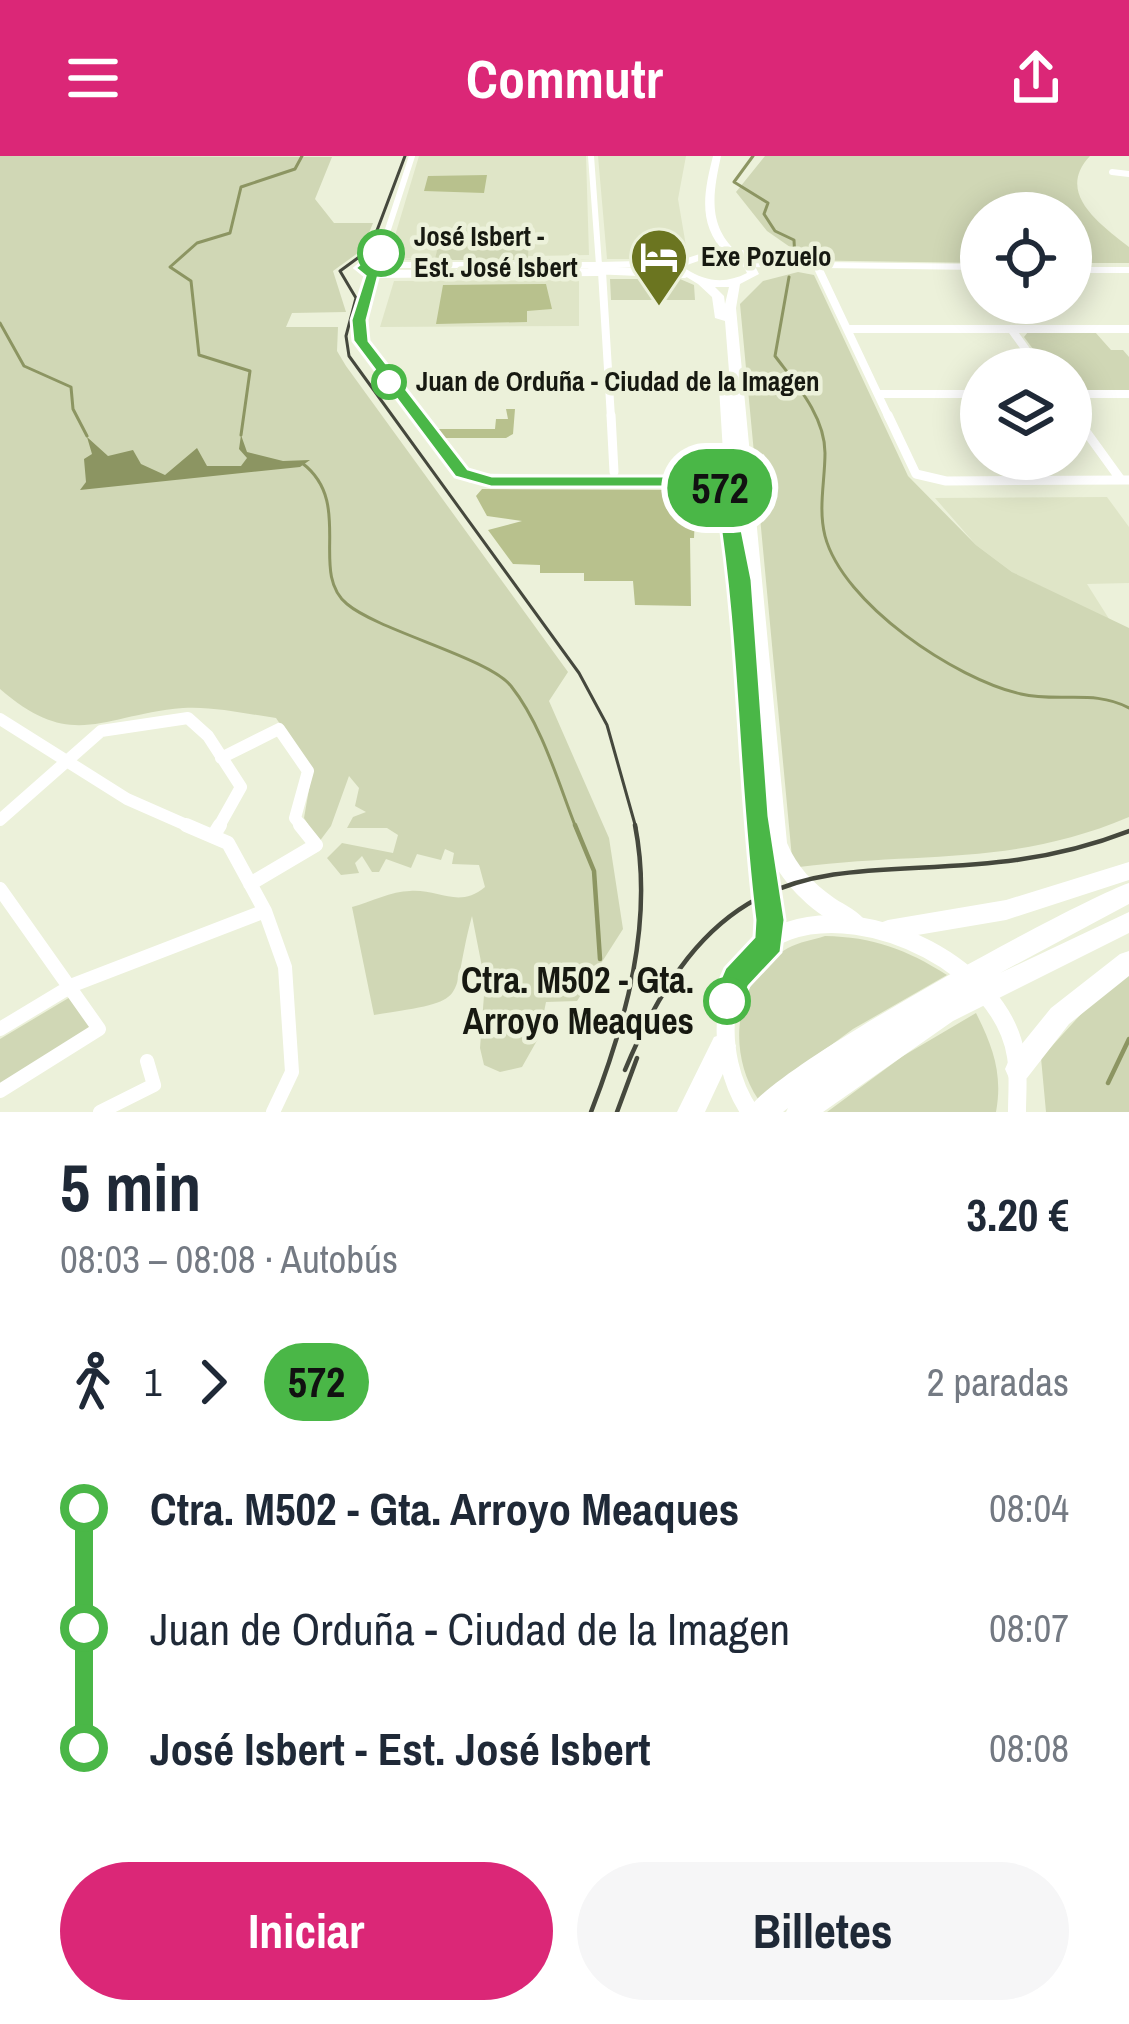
<!DOCTYPE html>
<html lang="es">
<meta charset="utf-8">
<style>
:root{--surface:#fff;--page:#f6f6f7;--text:#1f2937;--muted:#747a83;--accent:#db2777}
body{margin:0;font-family:"Archivo Narrow",sans-serif;background:var(--page);color:var(--text);height:100vh;display:flex;flex-direction:column;font-size:45px;white-space:nowrap}
*{box-sizing:border-box;margin:0}
p{font-size:39px;color:var(--muted)}
.icon{flex:none;width:66px;height:66px;fill:none;stroke:currentColor;stroke-width:2;stroke-linecap:round;stroke-linejoin:round}
.map{position:relative;height:956px;overflow:hidden}
.details{display:flex;flex-direction:column;background:var(--surface);flex:1}
.details>*{flex:none}
.badge{padding:0 24px;border-radius:39px;font-size:42px;line-height:78px}
.buttons{position:absolute;left:960px;top:36px;display:grid;gap:24px}
.buttons a{display:grid;place-items:center;width:132px;height:132px;border-radius:50%;background:var(--surface);box-shadow:0 6px 30px #0003;font-size:60px}
.map>.badge{position:absolute;translate:-50% -50%;box-shadow:0 0 0 6px #fff}
.legs{display:flex;align-items:center;gap:18px;height:132px;padding:0 60px;font-size:39px}
.legs p{margin-inline-start:auto}
.overview{display:flex;align-items:center;justify-content:space-between;height:204px;padding:0 60px}
h1{font-size:66px;font-weight:800;line-height:90px}
.button{display:flex;gap:24px;margin-top:auto;padding:24px 60px}
.button a{flex:1;height:138px;border-radius:72px;background:var(--accent);color:#fff;font-size:48px;font-weight:800;line-height:138px;text-align:center}
.button a+a{background:var(--page);color:var(--text)}
ul{padding:0 60px;list-style:none}
li{display:flex;align-items:center;gap:42px;height:120px;font-size:45px}
li i{display:grid;place-items:center;width:18px;height:100%;margin:0 15px;background:currentColor}
li i::after{content:'';width:30px;height:30px;margin:-15px;border:9px solid;border-radius:50%;background:var(--surface)}
li p{margin-inline-start:auto}
li:first-child i{background:linear-gradient(#0000 50%,currentColor 0)}
li:last-child i{background:linear-gradient(currentColor 50%,#0000 0)}
header{display:flex;justify-content:space-between;align-items:center;height:156px;padding:0 60px;background:var(--accent);color:#fff;font-size:54px;font-weight:800}
.map>svg:first-child{display:block}
</style>
<header><svg class="icon" aria-label="menu" viewBox="0 0 24 24"><path d="M4 6h16M4 12h16M4 18h16"/></svg>Commutr<svg class="icon" aria-label="share" viewBox="0 0 24 24"><path d="M12 15V3M7 8l5-5 5 5M5 13v7h14v-7"/></svg></header>
<div class="map">
<svg width="1129" height="956" viewBox="0 0 1129 956">
<rect width="100%" height="100%" fill="#ecf1da"/>
<!-- built -->
<path fill="#dfe5c7" d="M419 0H586L589 99 388 103Z
M598 0H686L678 43 687 96 674 103H607Z
M579 124V170L380 171 394 125Z
M1107 341 1129 371V427L1087 428 1111 466 1012 416 976 389 935 342Z"/>
<!-- green -->
<path fill="#d0d7b5" d="M0 0 332 1 315 43 334 67H373L362 94 333 115 346 156 292 157 286 171H338L337 195 346 210 568 516 549 545 609 682 623 773 577 845 546 846 539 881 522 911 500 916 484 909 480 892 485 826 472 760C448 849 476 843 374 859L352 751C370 746 392 735 410 735 439 733 459 753 485 731L479 709 452 708 454 697 445 693 441 704 417 698 411 712 386 703 379 716H372L362 700 355 707 359 717 341 719 327 702 342 687 393 697 398 679 387 672H347L353 661 366 656 355 650 359 632 349 620 331 670 319 686 304 662 312 616 276 562C247 558 213 550 183 552 101 559 73 596 0 533Z
M765 0H1090C1055 37 1100 68 1129 91V107H1071V57H981V107L789 104 790 91 767 75 736 36Z
M442 74 529 75 528 103 590 104H388L435 103Z
M798 116 814 119 908 320 976 389 1012 416 1129 472V661C1011 711 921 695 799 711L792 702 740 148 763 125Z
M610 123H680L694 129 695 144H611Z
M1028 176H1095L1111 194H1123L1129 201V234H1071V213H1048L1024 181Z
M825 780C873 781 906 793 947 819L853 873 758 943C726 895 734 821 788 792 799 786 813 784 825 780Z
M1129 818V956H1046L1041 902 1103 834Z
M72 840 91 871 0 930V883Z
M976 857C993 891 1003 918 996 956H827L903 900Z"/>
<!-- water -->
<path fill="#8c9562" d="M241 279 247 296 283 305 310 304 300 311 80 334 86 326 84 303 92 298 87 281 108 300 133 294 141 308 165 319 197 292 207 310H241L247 302 239 293Z"/>
<g fill="none" stroke-linecap="round" stroke-linejoin="round">
<!-- stream-far1 -->
<path stroke="#8c9562" stroke-width="3" d="M753 0 734 26 768 47 764 58 775 75 794 84 795 104
M789 121 775 200C796 228 825 260 825 297 825 325 818 352 825 380 843 448 955 523 1021 538 1059 547 1094 533 1129 552
M0 167 24 210 71 231 73 253 87 280
M241 279 250 215 199 199 191 125 170 111 197 87 230 77 241 31 295 13 302 0
M302 307C355 347 308 416 347 448 379 475 489 502 511 530 542 569 558 626 576 672"/>
<!-- stream -->
<path stroke="#8c9562" stroke-width="4.5" d="M575 669 594 715 600 803
M1108 927 1129 883"/>
</g>
<!-- building -->
<path fill="#b8c18d" d="M487 19 484 37 424 35 428 20Z
M546 128 552 153 527 155V166L436 168 443 129Z
M506 253H515L513 278 506 282H444L437 273H495L496 263H508Z
M482 333 690 334 695 361 694 382H690L691 450 635 449 633 425H584V417H540V409L513 408 488 374 522 365 487 360 476 340Z"/>
<g fill="none" stroke-linecap="round" stroke-linejoin="round">
<!-- minor-far4 -->
<path stroke="#fff" stroke-width="6" d="M591 0 599 109 591 114 663 117
M1112 16 1129 18
M749 108 981 111
M382 109H596
M599 109 682 107
M1071 114H1129
M370 117 363 113 379 101 412 0
M479 117 597 116"/>
<!-- minor-far3 -->
<path stroke="#fff" stroke-width="8" d="M365 114 372 118
M593 114 684 118
M819 114 889 262
M602 116 611 262
M372 118C349 199 371 199 418 262
M379 118 597 116
M848 173H1129
M1011 173 1040 213
M878 238H981
M1071 238H1129
M1071 255 1076 262"/>
<!-- minor-far2 -->
<path stroke="#fff" stroke-width="9" d="M415 259 454 311 470 322 700 325
M611 259 614 316
M888 259 916 318 946 325 1129 324
M1074 259 1121 324"/>
<!-- minor-far1 -->
<path stroke="#fff" stroke-width="12" d="M0 563 127 643 193 672
M221 602 279 573 308 615 295 662 303 672
M0 664 101 575 188 562 208 580 241 631 218 672"/>
<!-- minor -->
<path stroke="#fff" stroke-width="14" d="M186 669 228 687 265 755 285 811 292 916 273 956
M215 677 220 669
M250 728 316 689 300 669
M0 733 99 873 0 935
M0 873 73 829 265 755
M100 956 154 929 147 905"/>
<!-- tertiary -->
<path stroke="#fff" stroke-width="18" d="M750 956C712 900 714 802 788 775 870 746 1002 811 1016 900 1019 918 1017 938 1017 956"/>
<!-- trunk -->
<path fill="#fff" fill-rule="evenodd" d="M713 0H721C713 37 707 69 737 96L742 94 806 111 801 114 745 101 753 106 759 118 740 128 736 152 787 687C797 711 813 727 834 742 846 750 859 755 867 767L863 774 855 777C820 763 790 737 772 704L782 786 778 793 770 796 762 793 758 786 745 660 727 354 721 350 717 337 692 325 700 320 725 329 719 231 730 228 725 165 715 162 712 141 698 128 675 114 678 105 706 96 726 98C697 69 704 36 713 0ZM707 102C722 104 741 101 747 117 726 128 706 126 686 113L687 109ZM715 131H729L725 148 724 140Z
M1129 706V724L1006 764 888 784 880 781 876 774 880 767 888 764 1006 744Z
M1129 727V748L1000 817 1129 756V777L953 865 823 956H786L788 952 783 956H747C765 914 1073 747 1129 727Z
M1129 795V820L1069 868 1027 922 1018 926 1009 922 1005 913 1009 904 1051 852 1120 798Z
M723 878 732 881 736 890 705 956H677L714 881Z"/>
<!-- tram-far1 -->
<path stroke="#45483d" stroke-width="3" d="M405 0 370 93 340 115 356 142 346 180 349 200 579 517 607 569 636 672"/>
<!-- tram -->
<path stroke="#45483d" stroke-width="4.5" d="M625 914C747 621 901 764 1129 675
M591 956C626 866 654 766 635 669
M617 956 637 902"/>
</g>
<!-- line-1 -->
<path fill="#4ab747" stroke="#fff" stroke-width="3" d="M376 94 388 97 372 112 379 118 367 164 369 185 468 313 492 320H700L734 334 752 424 769 660 785 764 781 796 749 830 738 856 727 860 715 856 711 845 725 812 754 781 755 764C737 622 739 478 715 337L698 331H491L455 321 353 185 351 164 365 120 355 112Z"/>
<!-- icons -->
<defs>
<g id="hotel-pin" transform="scale(3)"><path d="M0 17L-7.5 6A9.5 9.5 0 1 1 7.5 6Z" fill="#6b7520" stroke="#ecf1da"/><path d="M-6-4.5h1.5V1H6V5H4.5V3h-9V5H-6ZM-4 0a1.8 1.8 0 1 1 3.6 0ZM.5 0V-2.5h3Q6-2.5 6 0Z" fill="#fff"/></g>
</defs>
<g fill-rule="evenodd">
<use href="#hotel-pin" x="659" y="101"/>
</g>
<!-- markers -->
<g fill="#fff" stroke="#4ab747" stroke-width="6">
<circle cx="381" cy="97" r="21"/>
<circle cx="389" cy="226" r="15"/>
<circle cx="727" cy="845" r="21"/>
</g>
<g text-anchor="middle" stroke-width="9" stroke-linejoin="round" paint-order="stroke">
<!-- far-stop labels -->
<g font-size="27" font-weight="bold" fill="#171911" stroke="#ecf1da" text-anchor="start">
<text x="414" y="90">José Isbert -<tspan x="414" dy="31">Est. José Isbert</tspan></text>
<text x="416" y="235">Juan de Orduña - Ciudad de la Imagen</text>
</g>
<!-- far-poi labels -->
<g font-size="27" font-weight="bold" fill="#171911" stroke="#ecf1da" text-anchor="start">
<text x="701" y="110">Exe Pozuelo</text>
</g>
<!-- near-stop labels -->
<g font-size="36" font-weight="bold" fill="#171911" stroke="#ecf1da" text-anchor="end">
<text x="694" y="837">Ctra. M502 - Gta.<tspan x="694" dy="41">Arroyo Meaques</tspan></text>
</g>
</g>
</svg>
<div class="buttons">
<a><svg class="icon" aria-label="locate" viewBox="0 0 24 24"><circle cx="12" cy="12" r="6"/><path d="M12 2v4M12 18v4M2 12h4M18 12h4"/></svg></a>
<a><svg class="icon" aria-label="layers" viewBox="0 0 24 24"><path d="M12 4l9 5-9 5-9-5zM3 14l9 5 9-5"/></svg></a>
</div>
<b class="badge" style="left:720px;top:332px;background:#4ab747;color:#111">572</b>
</div>
<section class="details">
<div class="overview"><div><h1>5 min</h1><p>08:03 – 08:08 · Autobús</p></div><b>3.20 €</b></div>
<div class="legs"><svg class="icon" aria-label="walk" viewBox="0 0 24 24"><circle cx="13" cy="4" r="2"/><path d="M13 8l-2 6 4 7M11 14l-3 7M7 12l3-4h3l4 4"/></svg>1<svg class="icon" aria-label="forward" viewBox="0 0 24 24"><path d="M9 5l7 7-7 7"/></svg><b class="badge" style="background:#4ab747;color:#111">572</b><p>2 paradas</p></div>
<ul>
<li><i style="color:#4ab747"></i><b>Ctra. M502 - Gta. Arroyo Meaques</b><p>08:04</p></li>
<li><i style="color:#4ab747"></i><span>Juan de Orduña - Ciudad de la Imagen</span><p>08:07</p></li>
<li><i style="color:#4ab747"></i><b>José Isbert - Est. José Isbert</b><p>08:08</p></li>
</ul>
<div class="button"><a>Iniciar</a><a>Billetes</a></div>
</section>
